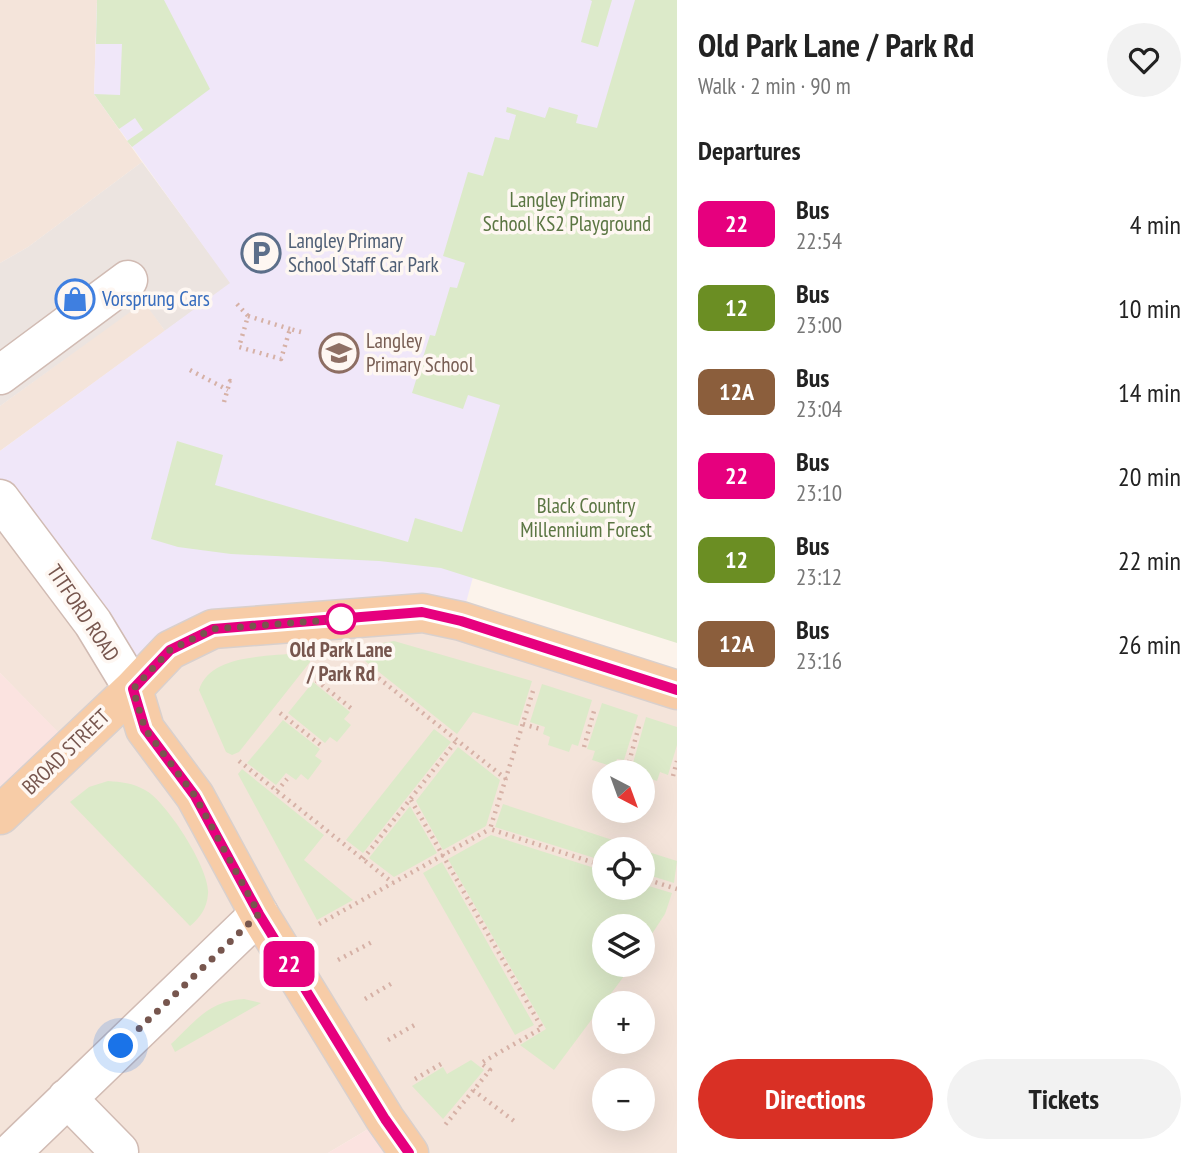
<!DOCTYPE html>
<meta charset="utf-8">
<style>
:root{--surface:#fff;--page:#f2f2f2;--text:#222;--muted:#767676;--accent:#d93025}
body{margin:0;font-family:"PT Sans Narrow",sans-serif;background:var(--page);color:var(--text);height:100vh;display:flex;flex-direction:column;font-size:26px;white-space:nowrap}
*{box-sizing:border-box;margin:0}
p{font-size:23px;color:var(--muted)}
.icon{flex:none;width:38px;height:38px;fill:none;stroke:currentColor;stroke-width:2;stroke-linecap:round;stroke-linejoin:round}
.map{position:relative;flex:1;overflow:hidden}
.sheet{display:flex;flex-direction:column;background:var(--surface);width:525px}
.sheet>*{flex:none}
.badge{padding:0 14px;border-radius:10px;font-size:24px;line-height:46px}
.needle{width:46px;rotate:139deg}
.fabs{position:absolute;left:592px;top:760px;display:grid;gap:14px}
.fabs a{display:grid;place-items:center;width:63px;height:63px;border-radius:50%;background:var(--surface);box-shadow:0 7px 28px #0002;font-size:35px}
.you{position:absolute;width:35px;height:35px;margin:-18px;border:5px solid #fff;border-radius:50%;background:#1a73e8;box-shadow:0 0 0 10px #1a73e833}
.map>.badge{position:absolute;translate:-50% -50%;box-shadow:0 0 0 4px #fff}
h2{padding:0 21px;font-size:26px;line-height:63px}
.round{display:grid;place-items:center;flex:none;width:74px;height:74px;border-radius:37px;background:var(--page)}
.overview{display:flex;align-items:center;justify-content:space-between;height:119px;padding:0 21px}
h1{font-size:33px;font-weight:800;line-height:52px}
.action{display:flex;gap:14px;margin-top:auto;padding:14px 21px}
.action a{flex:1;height:80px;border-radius:42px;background:var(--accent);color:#fff;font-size:28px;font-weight:800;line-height:80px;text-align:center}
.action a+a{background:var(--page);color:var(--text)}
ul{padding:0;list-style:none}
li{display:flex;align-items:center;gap:21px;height:84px;padding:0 21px}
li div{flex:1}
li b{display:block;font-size:26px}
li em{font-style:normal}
li .badge{min-width:77px;font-weight:700;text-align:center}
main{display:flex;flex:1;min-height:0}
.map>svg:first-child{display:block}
</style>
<main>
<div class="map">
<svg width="677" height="1153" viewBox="0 0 677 1153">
<rect width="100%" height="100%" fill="#fcf3eb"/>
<!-- residential -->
<path fill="#f4e4da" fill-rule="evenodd" d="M0 0H97L94 94 142 162 28 247 0 263Z
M144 301 165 331 0 451V406Z
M0 499 170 650 423 613 677 690V1153H409L385 1119 328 1153H0V788L13 802 71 746 0 673ZM604 772H642V810H604ZM604 849H642V887H604ZM604 926H642V964H604ZM604 1003H642V1041H604ZM604 1080H642V1118H604Z"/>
<!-- commercial -->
<path fill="#fbe3e0" d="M0 673 72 746 14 802 0 788Z
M385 1119 409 1153H328Z"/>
<!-- industrial -->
<path fill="#ece4e0" d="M142 162 231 283 165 331 144 302 0 406V263L28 247Z"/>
<!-- education -->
<path fill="#f0e7f9" d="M97 0H677L473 577 461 621 213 629 133 689 0 499V451L230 283 94 94Z"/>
<!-- green -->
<path fill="#dceac9" d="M97 0H164L210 89 132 147 127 141 143 130 135 118 119 129 94 94 120 95 122 44H96Z
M590 0H612L598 47 581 42 592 1Z
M635 0H677V643L441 568 379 561 231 554 178 547 151 539 177 441 223 455 215 485 408 542 415 518 462 532 500 405 468 395 463 409 412 393 430 335 435 336 450 287 457 288 465 263 443 256 468 172 483 176 495 137 509 140 516 115 506 112 507 107 545 118 549 107 578 115 576 123 597 128Z
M394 641 532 681 518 726 473 712 457 734 350 649Z
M298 653 310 657V662L239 752 232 755 226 752 199 690C210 654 266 657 298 653Z
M313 682 350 712 344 719 351 725 337 742 330 737 325 743 288 713Z
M542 684 592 700 578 746 572 744 569 752 548 745 550 737 543 734 545 727 530 722Z
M602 703 638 715 624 760 617 759 614 767 592 760 595 751 587 749Z
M646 717 677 727V745L668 775 660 772 657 781 642 776V772H639L640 766 633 763Z
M283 720 320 749 315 756 322 761 308 780 301 774 296 780 286 773 276 785 247 763Z
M434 729 451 742 363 853 346 840Z
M458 747 500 780 486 826 443 850 416 801Z
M242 769 324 835 304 860 353 900 317 920 238 774Z
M108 781C121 782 133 783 145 790 166 801 211 870 208 894 207 908 200 918 190 926L70 802 89 787Z
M503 804 640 849H604V861L495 827Z
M410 806 437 853 394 877 369 858Z
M491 835 604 871V887H642V884L672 893 665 914 642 949V926H604V964H633L554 1070 520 1045 546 1029 448 859Z
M642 850 677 861 674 883 642 873Z
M442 862 534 1025 515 1035 423 873Z
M244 999 261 1003 175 1052 171 1044C196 1021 208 1001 244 999Z
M471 1060 484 1070 443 1119 412 1086 443 1067 447 1074Z"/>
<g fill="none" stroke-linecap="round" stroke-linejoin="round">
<!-- minor casing -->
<g stroke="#d1bbb3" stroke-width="41">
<path id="minor" d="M0 375 128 280
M0 499 93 623 133 689
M67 1098 119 1151
M12 1152 259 914"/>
</g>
<!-- major casing -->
<g stroke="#d9d0cd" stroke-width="41">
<path id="major" d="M133 689 145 729 195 796 259 914 385 1119 409 1153
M0 815 133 689 170 650 213 629 423 613 461 621 677 690"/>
</g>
<!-- path -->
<path stroke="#d6b1a6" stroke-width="4.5" stroke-dasharray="2 5" stroke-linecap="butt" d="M237 304 248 316 239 347 281 359 290 329 301 332
M248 316 290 329
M190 370 228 390
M224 402 230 381 235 383
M362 665 506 779
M311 676 352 709
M533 691 490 829 604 866
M280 713 322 746
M523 724 540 729
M584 747 594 711
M239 761 393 883
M629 762 639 726
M673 776 677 761
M277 791 287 779
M411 800 542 1028 481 1063 490 1070 445 1125
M363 859 457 740
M642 878 677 889
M319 924 490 829
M338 960 372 942
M365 999 394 982
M388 1040 418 1023
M415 1079 441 1064
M473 1090 514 1121"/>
<!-- minor -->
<use href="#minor" stroke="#fff" stroke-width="38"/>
<!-- major -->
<use href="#major" stroke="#f7cca7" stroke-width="38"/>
</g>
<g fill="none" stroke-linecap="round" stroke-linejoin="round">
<!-- line casing -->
<g stroke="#fff" stroke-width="16">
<path id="line" d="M409 1153 385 1119 259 914 195 796 145 729 133 689 170 650 213 629 422 612 461 621 677 690"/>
</g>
<!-- line -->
<use href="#line" stroke="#e6007e" stroke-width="10"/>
<!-- walk -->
<path stroke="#77564e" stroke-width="7" stroke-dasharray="0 12.6" d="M121 1046 259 914 195 796 145 729 133 689 170 650 213 629 344 619H341"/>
</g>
<!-- icons -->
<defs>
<g id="parking-ring" transform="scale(2.0125)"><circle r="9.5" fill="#fef7f2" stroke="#5c6f8a" stroke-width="1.5"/><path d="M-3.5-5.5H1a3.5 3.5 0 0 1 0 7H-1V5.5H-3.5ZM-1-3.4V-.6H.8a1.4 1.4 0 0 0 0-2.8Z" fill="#5c6f8a"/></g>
<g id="shop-ring" transform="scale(2.0125)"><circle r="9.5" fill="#fef7f2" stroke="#3f7fe0" stroke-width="1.5"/><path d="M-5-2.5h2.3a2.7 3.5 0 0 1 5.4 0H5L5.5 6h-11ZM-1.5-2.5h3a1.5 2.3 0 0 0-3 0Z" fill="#3f7fe0"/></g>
<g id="school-ring" transform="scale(2.0125)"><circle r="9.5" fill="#fef7f2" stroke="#8d6e63" stroke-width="1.5"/><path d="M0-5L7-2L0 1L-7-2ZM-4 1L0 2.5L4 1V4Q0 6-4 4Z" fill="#8d6e63"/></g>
</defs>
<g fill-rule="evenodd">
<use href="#parking-ring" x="261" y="253"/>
<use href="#shop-ring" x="75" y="299"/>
<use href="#school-ring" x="339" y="353"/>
</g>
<!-- markers -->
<circle fill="#fff" stroke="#e6007e" stroke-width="3.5" cx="341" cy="619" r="14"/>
<g text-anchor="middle" stroke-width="7" stroke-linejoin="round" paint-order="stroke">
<!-- park labels -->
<g font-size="21" fill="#5b7643" stroke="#fef7f2">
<text x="567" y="207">Langley Primary<tspan x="567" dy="24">School KS2 Playground</tspan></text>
<text x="586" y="513">Black Country<tspan x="586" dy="24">Millennium Forest</tspan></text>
</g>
<!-- service labels -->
<g font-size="21" fill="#4e5e75" stroke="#fef7f2" text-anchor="start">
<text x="288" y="248">Langley Primary<tspan x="288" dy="24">School Staff Car Park</tspan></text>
</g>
<!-- shop labels -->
<g font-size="21" fill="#366cbe" stroke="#fef7f2" text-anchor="start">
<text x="102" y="306">Vorsprung Cars</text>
</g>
<!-- education labels -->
<g font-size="21" fill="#785e54" stroke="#fef7f2" text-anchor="start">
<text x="366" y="348">Langley<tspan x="366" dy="24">Primary School</tspan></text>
</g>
<!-- street labels -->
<g font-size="21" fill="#77564e" stroke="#fef7f2">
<text transform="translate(83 613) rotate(56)" y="7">TITFORD ROAD</text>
<text transform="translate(66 752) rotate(-44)" y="7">BROAD STREET</text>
</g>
<!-- stop labels -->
<g font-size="21" font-weight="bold" fill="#77564e" stroke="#fef7f2">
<text x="341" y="657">Old Park Lane<tspan x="341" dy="24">/ Park Rd</tspan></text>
</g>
</g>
</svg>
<div class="fabs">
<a><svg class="needle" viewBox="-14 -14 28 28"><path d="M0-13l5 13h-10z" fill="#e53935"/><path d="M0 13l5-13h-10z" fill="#767676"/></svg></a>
<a><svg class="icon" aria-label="locate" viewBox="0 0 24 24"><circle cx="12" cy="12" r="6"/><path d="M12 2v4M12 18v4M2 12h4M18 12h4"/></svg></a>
<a><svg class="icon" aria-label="layers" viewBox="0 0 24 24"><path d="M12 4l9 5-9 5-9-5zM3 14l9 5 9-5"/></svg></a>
<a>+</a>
<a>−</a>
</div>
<div class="you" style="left:121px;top:1046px"></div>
<b class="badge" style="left:289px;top:964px;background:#e6007e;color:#fff">22</b>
</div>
<section class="sheet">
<div class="overview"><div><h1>Old Park Lane / Park Rd</h1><p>Walk · 2 min · 90 m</p></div><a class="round"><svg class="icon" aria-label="heart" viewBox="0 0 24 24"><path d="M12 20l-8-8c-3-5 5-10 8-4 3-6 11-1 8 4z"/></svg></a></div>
<h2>Departures</h2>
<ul>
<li><span class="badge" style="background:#e6007e;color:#fff">22</span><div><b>Bus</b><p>22:54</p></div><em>4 min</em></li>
<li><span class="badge" style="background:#6b8e23;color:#fff">12</span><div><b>Bus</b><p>23:00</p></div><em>10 min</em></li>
<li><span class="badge" style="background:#8b5e3c;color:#fff">12A</span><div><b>Bus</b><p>23:04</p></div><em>14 min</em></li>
<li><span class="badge" style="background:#e6007e;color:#fff">22</span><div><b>Bus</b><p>23:10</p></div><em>20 min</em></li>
<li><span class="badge" style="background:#6b8e23;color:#fff">12</span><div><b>Bus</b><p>23:12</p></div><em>22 min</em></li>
<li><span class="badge" style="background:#8b5e3c;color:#fff">12A</span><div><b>Bus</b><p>23:16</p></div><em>26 min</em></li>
</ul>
<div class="action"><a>Directions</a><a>Tickets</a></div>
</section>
</main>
